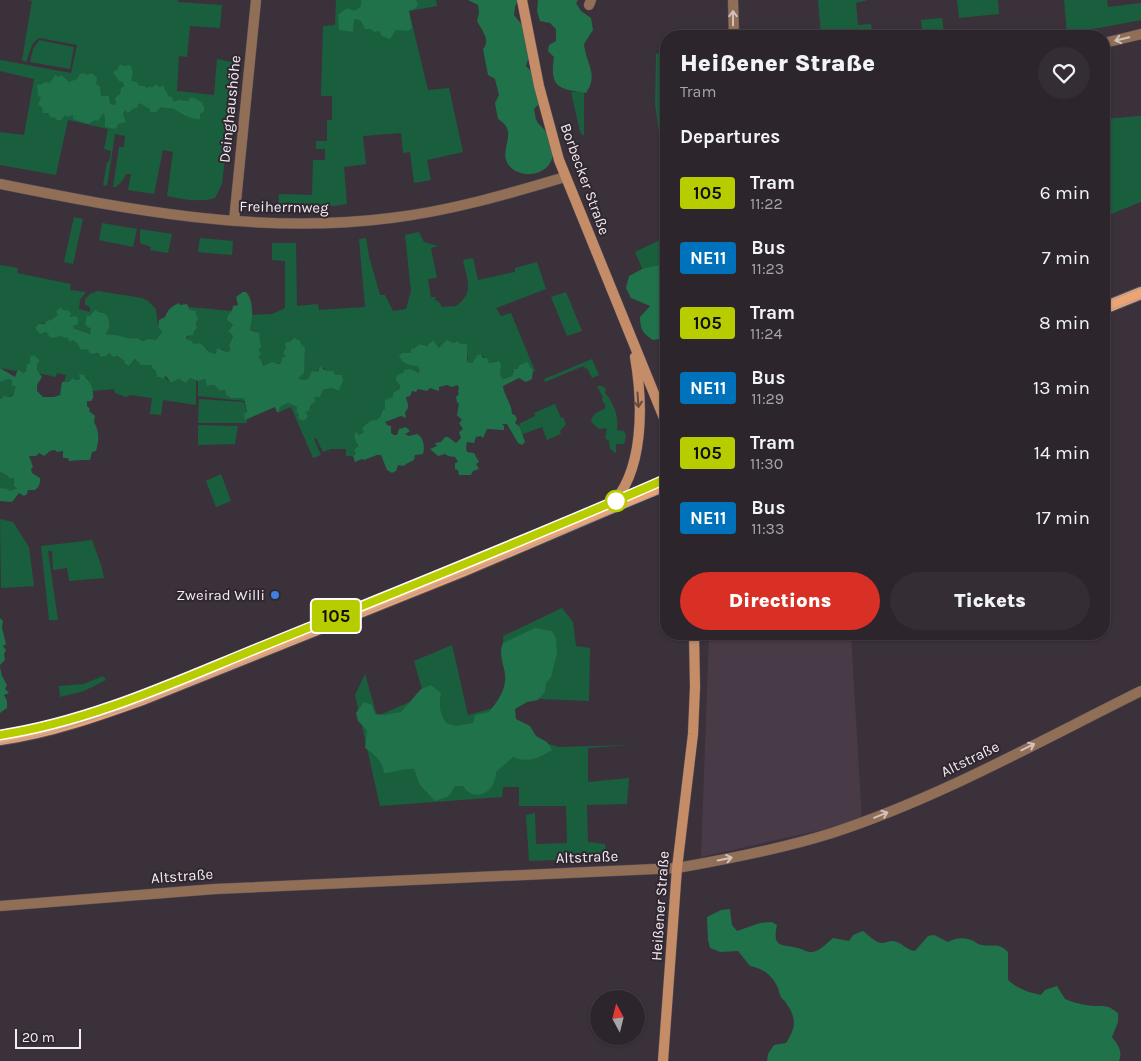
<!DOCTYPE html>
<meta charset="utf-8">
<style>
:root{--surface:#2c252c;--page:#342d34;--text:#f1f3f6;--muted:#a6a5a9;--line:#484248;--accent:#d93025}
body{margin:0;font-family:Karla,sans-serif;background:var(--page);color:var(--text);height:100vh;display:flex;flex-direction:column;font-size:19px;white-space:nowrap}
*{box-sizing:border-box;margin:0}
p{font-size:16px;color:var(--muted)}
.icon{flex:none;width:28px;height:28px;fill:none;stroke:currentColor;stroke-width:2;stroke-linecap:round;stroke-linejoin:round}
.map{position:relative;flex:1;overflow:hidden}
.side{position:absolute;left:660px;top:30px;width:450px;height:610px;display:flex;flex-direction:column;background:var(--surface);border-radius:20px;box-shadow:0 1px 4px #0004,0 0 0 1px var(--line)}
.side>*{flex:none}
.badge{padding:0 10px;border-radius:4px;font-size:18px;line-height:32px}
.needle{width:32px;rotate:353deg}
.buttons{position:absolute;left:590px;top:990px;display:grid;gap:10px}
.buttons a{display:grid;place-items:center;width:55px;height:55px;border-radius:50%;background:var(--surface);box-shadow:0 1px 4px #0004,0 0 0 1px var(--line);font-size:25px}
.scale{position:absolute;left:15px;bottom:12px;width:66px;box-sizing:border-box;padding-left:5px;border:2px solid #f3ecf2;border-top:0;font-size:14px;line-height:18px;white-space:nowrap;color:#f3ecf2;-webkit-text-stroke:4px #312730;paint-order:stroke}
.map>.badge{position:absolute;translate:-50% -50%;box-shadow:0 0 0 2px #fff}
h2{padding:0 20px;font-size:19px;line-height:45px}
.round{display:grid;place-items:center;flex:none;width:52px;height:52px;border-radius:26px;background:var(--page)}
.head{display:flex;align-items:center;justify-content:space-between;height:85px;padding:0 20px}
h1{font-size:24px;font-weight:800;line-height:38px}
.primary-button{display:flex;gap:10px;margin-top:auto;padding:10px 20px}
.primary-button a{flex:1;height:58px;border-radius:30px;background:var(--accent);color:#fff;font-size:20px;font-weight:800;line-height:58px;text-align:center}
.primary-button a+a{background:var(--page);color:var(--text)}
ul{padding:0;list-style:none}
li{display:flex;align-items:center;gap:15px;height:65px;padding:0 20px}
li div{flex:1}
li b{display:block;font-size:19px}
li em{font-style:normal}
li .badge{min-width:55px;font-weight:700;text-align:center}
.map>svg:first-child{display:block}
</style>
<div class="map">
<svg width="1141" height="1061" viewBox="0 0 1141 1061">
<rect width="100%" height="100%" fill="#3b313b"/>
<!-- built -->
<path fill="#483a47" d="M709 634H851L862 821 701 857Z"/>
<!-- green -->
<path fill="#1a5f3d" d="M28 0H178V2L222 5 220 28 190 26 187 57 179 56 177 91 214 95 217 59 236 63 222 184 215 198C199 203 183 199 167 196L173 152 163 150 154 194 128 190 131 174H126L123 180 116 187H113L119 147H124L125 136 115 134 107 186 103 185 107 162H109L111 151 104 149 108 129 68 120 56 175 0 165V132L24 135 34 79 0 71V60L71 73 77 45 40 38C31 41 30 53 26 62L22 60 32 1Z
M336 0H436L437 6 409 11 428 90 449 88 463 152 427 160 431 180 414 183 410 152 403 153 401 133 363 136 366 164 344 167 347 204 333 206 278 207 279 194 312 195 313 160H325V149H316V141H327V120H332V96H321L323 26 335 25Z
M818 0H868L856 3 858 25 871 24 873 36H821Z
M957 0H998L999 14 959 18Z
M1064 0H1107L1108 7 1141 3V20L1067 34Z
M942 18 944 34 942 36H923L921 20Z
M39 40 74 47 70 69 30 62 33 49Z
M666 52V183L655 104 656 54Z
M571 92H584V135H582L580 131Z
M1141 116V202L1104 217V119Z
M74 217 83 219 73 264 64 262Z
M102 223 137 229 133 247 99 240Z
M140 229 172 234 168 253 150 250 151 247 140 243Z
M419 232 424 242 438 246 431 248 437 278 428 279 431 297H436L435 300 439 302 442 307 456 306C475 292 467 280 463 260L473 258 478 280 515 272V268L537 262 546 289 496 308 501 316 511 313 535 371 533 372V370L525 364 513 371 512 376 503 379 500 374V369L497 361 489 363 481 354 477 355 472 363 467 362C470 352 464 347 457 341L439 348 433 340 427 346 419 344 415 348 417 366 420 371 418 373 404 370V372L396 377V381L400 385 394 397 389 400 385 409 382 411 379 419 369 422 364 432 359 435 356 453 353 456H346V449H331L323 452 316 438 314 439 321 455 313 458 291 407 279 412 280 407 288 403 297 407 296 411 299 415 310 409 314 397H320L323 390 332 388 336 390 340 387 344 379 342 378V375L334 374 331 371H325V368H319L318 372 310 375 308 379 302 380 297 378 304 365 305 350 287 349 286 355 281 363 263 366 261 360 258 357 259 336 256 331 250 330 252 321 251 315 272 314 285 308V261L272 260V243H296L297 306 318 304 319 310 365 307 359 239 366 238 369 256 380 295H385L393 311 406 309 411 291 405 235Z
M666 237V297L656 301 635 252Z
M200 238 233 241 232 255 198 252Z
M0 265 18 268 17 273 71 284 70 290 86 292 80 300 79 309 90 312V307L85 305V299L90 294 98 291 142 298 148 301 156 309 158 327 162 332 156 340 143 341 137 338C128 340 118 335 107 335L106 333 110 322 109 319 97 311 91 315 87 326 91 329V334L73 328 72 318 69 317 68 312 64 311 46 323 38 324 35 328 39 331 67 337 87 349 103 356 109 353 126 361 129 366 136 359 141 365H152L171 383 179 379 187 381 190 378 196 380V405L163 400 161 415 150 414 152 398 130 395 126 397 115 393 114 389 92 391 88 379 85 377 64 383 66 375 57 373 56 377 38 373 37 370 38 364 30 363 26 371 23 373 18 369 16 371 0 368Z
M566 292 582 331 567 336 551 297Z
M189 307 232 311 227 320 233 325 228 331 233 336 229 345 230 351 227 352 222 349 216 354H212L207 349 193 344 186 339 197 326 195 314 190 310Z
M592 359 599 375 592 378 587 368 585 369 584 366 581 367 545 382 544 379Z
M9 379 17 386C13 395 12 397 2 397L0 399V382Z
M205 379 210 386 214 385 220 391 225 390 226 395 231 398H244L245 401 198 396V381Z
M597 386H602L606 389 605 393C614 403 619 417 617 430L624 431 626 436 624 444H616V453L610 449 609 441 605 438 607 428 599 429 591 422C592 414 598 411 605 409V405L602 400 603 397Z
M199 399 244 402 247 413 245 420 247 419V423H198Z
M555 404 561 418 563 417 566 424 560 431 561 434 547 440 542 427 523 434 519 424 535 416 534 413Z
M198 425 238 426 235 444 198 445Z
M0 472 8 476 9 479 14 478 18 488 10 491 0 488Z
M221 474 231 501 216 507 206 481Z
M0 519 13 522 29 547 34 586 1 588Z
M92 540 102 568 104 578 69 581 67 568 53 570 52 551H48L58 620H49L41 546Z
M562 608 573 622 576 646 590 648 589 701 542 699 538 697 514 701 512 722 535 740 559 747 630 745 588 748V782L629 778 627 804 587 805 588 842 605 844 607 858 529 861 526 815 535 813 536 844 567 843 566 806H519V787H503L502 797 380 806 355 695 365 674 377 716 424 696 414 661 452 645 468 715 507 704 503 636Z
M103 676 106 680 84 691 60 697 59 686 84 684Z"/>
<!-- forest -->
<path fill="#1f724a" d="M361 0H416L418 4 416 8 409 11 412 28 408 31 396 30 390 39 382 36 379 31 374 32 371 29H365L361 21 357 19 354 20 353 32 339 30 338 15 347 8 355 11 361 6Z
M468 0H518L515 7 514 15 522 25 530 53 526 66 536 76 539 104 534 109C535 113 535 119 538 123 542 128 548 132 550 138 558 156 550 172 531 174 523 175 512 171 508 164 498 149 520 132 498 119L495 103 499 95 495 79 488 75 483 49C491 40 482 31 477 21L479 13 478 5Z
M538 0H578L576 3 581 11 591 18 593 30 584 44C586 64 599 74 586 93 560 89 549 89 554 57L548 51 549 45 556 41V29L550 23 540 21 537 11Z
M120 64 123 66 130 65 133 72 131 81 137 82 139 86H144L147 88 150 86 152 88 156 84 159 87 164 86 165 91 167 92 168 96 172 97 174 102 179 100 188 101 190 98H194L203 103 202 105 204 106V111L200 114V119C191 120 181 113 174 109 170 107 166 109 161 107L156 112H150V109L139 103 137 108H134L128 113 125 110 123 114 126 122 118 124 116 129 105 127V116L103 113 98 121 95 120 88 124 73 119V115L68 117 65 115 61 120H57L54 117 51 118 48 113H43L42 107 38 105 41 97 38 96 37 85 42 84 45 82 50 83 55 75 59 77 61 75 69 82 77 79 80 74 85 73 86 75 92 73 97 78 96 84 100 87 101 96H109L110 104 115 105 116 103 115 98 120 94 121 88 124 86 123 82 119 81 113 72 118 69Z
M654 266H666V338L653 340C643 334 640 329 640 317L650 306 631 298 626 288 629 276 642 269Z
M243 292H246C254 300 253 320 250 330L259 333 261 348 258 349 261 354 258 357 261 360 263 366 272 362 278 364 281 363 282 358 286 356 283 353 285 349H286L285 344 287 342H290L294 338 300 341 301 344 305 348 304 373 298 378 302 380 308 379 312 371 318 372 320 366 326 371H334V374L342 375V378L344 379 339 390H336L332 388 323 390 320 397H314L315 401 311 405 309 411 305 412 308 416 306 419 303 421 298 418 299 415 296 411 297 407 288 403 280 407 279 412H277L275 407 245 420 244 414 247 412 244 398H231L226 395 225 390 220 391 214 385 207 386 205 379 198 381 190 378 186 383 179 379 171 383 166 376 162 379 161 377H157L156 371 152 368V365H141L135 359 129 366 124 363 125 361 117 356 113 357 110 353 105 356 101 357 98 353 91 354 87 349 81 350 77 343 72 340 70 342 67 337 64 338 62 336 51 338 46 332 40 334 35 328 38 324H45L47 321C50 321 55 317 58 315L56 311 61 307 64 311 67 310 71 313 70 317 76 316 78 318V324L73 326V328L90 334 91 329 85 325 87 315 90 316 95 310 101 313H104C111 318 111 327 106 333L107 335C118 333 126 340 137 338L143 341 149 339 156 340 162 332 158 327 159 320 165 317C168 309 172 306 179 303L180 305 187 304 190 310 196 311V316L198 318 196 324 197 328 194 331 193 335 187 336 186 339 192 341 193 344 200 343C205 347 209 354 216 354L217 348 227 352 230 351 229 345 233 336 228 331 233 325 227 320C227 313 233 312 233 306L238 305 236 297Z
M433 340 439 348 447 340 453 343 457 341 461 344H467V362L472 363 477 355 481 354 483 358H487L489 363 499 361 501 365 500 374 503 379 512 376 514 369H517L520 365 527 362 529 364V366L533 370 532 379 526 382 519 378 503 386C504 396 512 404 512 414L515 415 517 419 515 423 520 427 525 442 522 445 518 443 507 424H502L504 426V430L487 429 483 438 481 436 476 437 474 443 467 442 466 448 467 452 474 453 479 462 476 464 479 469 473 471 471 475H459L458 470 455 469V463L458 462 455 457 448 456 445 454 438 456 430 449 437 446 435 443 441 442 445 437H448L456 443 461 438 459 432 463 429 459 423 462 420 457 415 459 404 457 402 456 397 459 394 458 392 459 387 457 385 452 387 447 385 439 387V391L430 388 427 391 418 389 416 392 412 391 410 396 406 397C407 404 411 406 405 412L406 418 401 416 385 422 387 425 391 426V433L394 435H397L399 429 406 427 410 431 405 434 409 436 417 434C424 438 425 447 423 454L415 455 414 460 406 464 404 466 398 465 396 471 392 473 387 470 381 455H377L364 460 362 459 355 462 353 456 356 453 354 450 358 446 354 436 356 432 359 435 364 432 362 428C364 427 366 424 368 423 375 417 379 424 382 411L385 409V400L393 397V393L399 389 400 385 396 381V376L404 372V370L411 369 418 373 420 371 417 366C408 365 402 364 399 355L403 353H411V349L415 348 419 344 427 346Z
M34 355 40 361 38 362 37 370 42 377 37 385V391L43 397H54L60 395 62 382H69L73 378 75 380 80 379 79 374 85 375V377C91 382 94 390 93 398L91 401H87V406L90 409 89 411 95 416 94 422C100 432 99 441 96 451L92 452 90 460C82 460 76 460 69 461L68 458H63V451L57 452 55 450 50 451 44 456 39 453 36 456H29L33 467 31 469 32 473 40 478C41 482 39 487 35 490H28L27 494 24 496 19 493 12 502 0 501V488L8 489 10 491 17 488 14 486V478L9 479 8 476 0 472V399L4 396 10 397 13 395 16 386H12V381L9 379 0 382V368L15 377 18 369 23 373 26 371 27 364 30 363V357Z
M0 618 3 621 2 628 6 644 3 646 6 650 4 654 5 660 0 665Z
M535 628 552 631 556 639 557 654 551 677 546 683 545 692 538 700 527 702 515 709 516 719 530 726 536 736 547 742 552 750C537 759 529 763 513 757L496 772C496 792 475 804 463 786H455L449 796 435 801 420 785 414 769C404 768 395 773 384 773 383 761 375 755 365 748L367 730 358 721 356 713 364 702 372 705 375 714 384 715 401 712 421 689 431 685 441 693C439 705 439 712 446 723L455 726 473 723 475 715 489 712C496 703 504 693 505 681 507 669 497 657 503 643Z
M0 667 2 676 7 685 5 689 9 693 4 695 7 701V708L0 713Z
M730 909 732 925 737 931 760 923 772 922 777 925C772 948 781 944 798 948 803 949 808 953 813 952 821 950 827 943 833 938L849 941 853 935 863 931C868 935 875 942 881 943 887 943 891 939 897 942 905 945 905 949 915 951L928 936 934 935 948 942C955 938 963 937 971 940 975 941 978 945 982 945 994 947 998 942 1008 952V980C1018 989 1028 992 1041 995L1045 990 1057 986 1065 999C1072 1002 1079 1004 1086 1005 1101 1008 1105 1002 1118 1013V1022L1112 1037C1118 1045 1123 1051 1119 1061H767L768 1054 774 1045 786 1043C796 1028 797 1018 786 1003 785 1001 782 999 781 997 779 994 779 989 777 986 772 975 762 968 750 966L738 951 720 952 710 948 708 940 707 917 721 910Z"/>
<g fill="none" stroke-linecap="round" stroke-linejoin="round">
<!-- street casing -->
<g stroke="#584f58" stroke-width="11">
<path id="street" d="M733 0 734 36
M589 5 591 0
M1104 43 1141 34
M0 184C129 210 259 235 391 218 450 211 508 194 565 177
M234 221 256 0
M0 906 215 889 677 868C729 859 781 849 832 833 939 798 1040 741 1141 691"/>
</g>
<!-- secondary casing -->
<g stroke="#584f58" stroke-width="11">
<path id="secondary" d="M522 0 539 86 559 160 666 423
M609 507C645 473 643 403 635 357
M663 1061 677 868 693 734 695 687 694 634"/>
</g>
<!-- primary casing -->
<g stroke="#584f58" stroke-width="14">
<path id="primary" d="M1104 308 1141 293
M0 739C50 732 98 715 145 698L462 571 666 484"/>
</g>
<!-- street -->
<use href="#street" stroke="#916e56" stroke-width="10"/>
<!-- secondary -->
<use href="#secondary" stroke="#c58d67" stroke-width="10"/>
<!-- primary -->
<use href="#primary" stroke="#eda473" stroke-width="12"/>
<!-- tram -->
<path stroke="#aaa2a9" stroke-width="1" d="M1104 303 1141 288
M1104 312 1141 298
M0 735C93 721 181 679 268 644 401 590 535 537 666 479
M0 744 43 735 136 706 235 667 666 491"/>
</g>
<!-- one-way arrows -->
<defs><path id="oneway-shaft" d="M-6 0H5M1.5-3L5.5 0L1.5 3" fill="none" stroke-width="1.6" stroke-linecap="round" stroke-linejoin="round" transform="scale(1.25)"/></defs>
<g stroke="#d1c0bb">
<use href="#oneway-shaft" transform="translate(733 18) rotate(-90)"/>
<use href="#oneway-shaft" transform="translate(1122 39) rotate(166)"/>
<use href="#oneway-shaft" transform="translate(1028 747) rotate(-26)"/>
<use href="#oneway-shaft" transform="translate(881 815) rotate(-22)"/>
<use href="#oneway-shaft" transform="translate(725 859) rotate(-11)"/>
</g>
<use stroke="#654b43" href="#oneway-shaft" transform="translate(638 400) rotate(86)"/>
<g fill="none" stroke-linecap="round" stroke-linejoin="round">
<!-- line casing -->
<g stroke="#fff" stroke-width="11">
<path id="line" d="M0 735C93 721 181 679 268 644 401 590 534 537 666 479"/>
</g>
<!-- line -->
<use href="#line" stroke="#b7cd00" stroke-width="8"/>
</g>
<!-- markers -->
<circle fill="#fff" stroke="#b7cd00" stroke-width="2.5" cx="616" cy="501" r="10"/>
<circle fill="#3f7fe0" stroke="#312730" stroke-width="2" cx="275" cy="595" r="5"/>
<g text-anchor="middle" stroke-width="4" stroke-linejoin="round" paint-order="stroke">
<!-- street labels -->
<g font-size="15" fill="#f3ecf2" stroke="#312730">
<text transform="translate(230 109) rotate(-84)" y="5">Deinghaushöhe</text>
<text transform="translate(585 179) rotate(70)" y="5">Borbecker Straße</text>
<text transform="translate(284 207) rotate(1)" y="5">Freiherrnweg</text>
<text transform="translate(970 759) rotate(-26)" y="5">Altstraße</text>
<text transform="translate(587 857) rotate(-2)" y="5">Altstraße</text>
<text transform="translate(182 876) rotate(-4)" y="5">Altstraße</text>
<text transform="translate(660 906) rotate(-86)" y="5">Heißener Straße</text>
</g>
<!-- poi labels -->
<g font-size="15" fill="#f3ecf2" stroke="#312730" text-anchor="end">
<text x="265" y="600">Zweirad Willi</text>
</g>
</g>
</svg>
<div class="buttons">
<a><svg class="needle" viewBox="-14 -14 28 28"><path d="M0-13l5 13h-10z" fill="#e53935"/><path d="M0 13l5-13h-10z" fill="#a6a5a9"/></svg></a>
</div>
<div class="scale">20 m</div>
<b class="badge" style="left:336px;top:616px;background:#b7cd00;color:#111">105</b>
<section class="side">
<div class="head"><div><h1>Heißener Straße</h1><p>Tram</p></div><a class="round"><svg class="icon" aria-label="heart" viewBox="0 0 24 24"><path d="M12 20l-8-8c-3-5 5-10 8-4 3-6 11-1 8 4z"/></svg></a></div>
<h2>Departures</h2>
<ul>
<li><span class="badge" style="background:#b7cd00;color:#111">105</span><div><b>Tram</b><p>11:22</p></div><em>6 min</em></li>
<li><span class="badge" style="background:#0072bc;color:#fff">NE11</span><div><b>Bus</b><p>11:23</p></div><em>7 min</em></li>
<li><span class="badge" style="background:#b7cd00;color:#111">105</span><div><b>Tram</b><p>11:24</p></div><em>8 min</em></li>
<li><span class="badge" style="background:#0072bc;color:#fff">NE11</span><div><b>Bus</b><p>11:29</p></div><em>13 min</em></li>
<li><span class="badge" style="background:#b7cd00;color:#111">105</span><div><b>Tram</b><p>11:30</p></div><em>14 min</em></li>
<li><span class="badge" style="background:#0072bc;color:#fff">NE11</span><div><b>Bus</b><p>11:33</p></div><em>17 min</em></li>
</ul>
<div class="primary-button"><a>Directions</a><a>Tickets</a></div>
</section>
</div>
